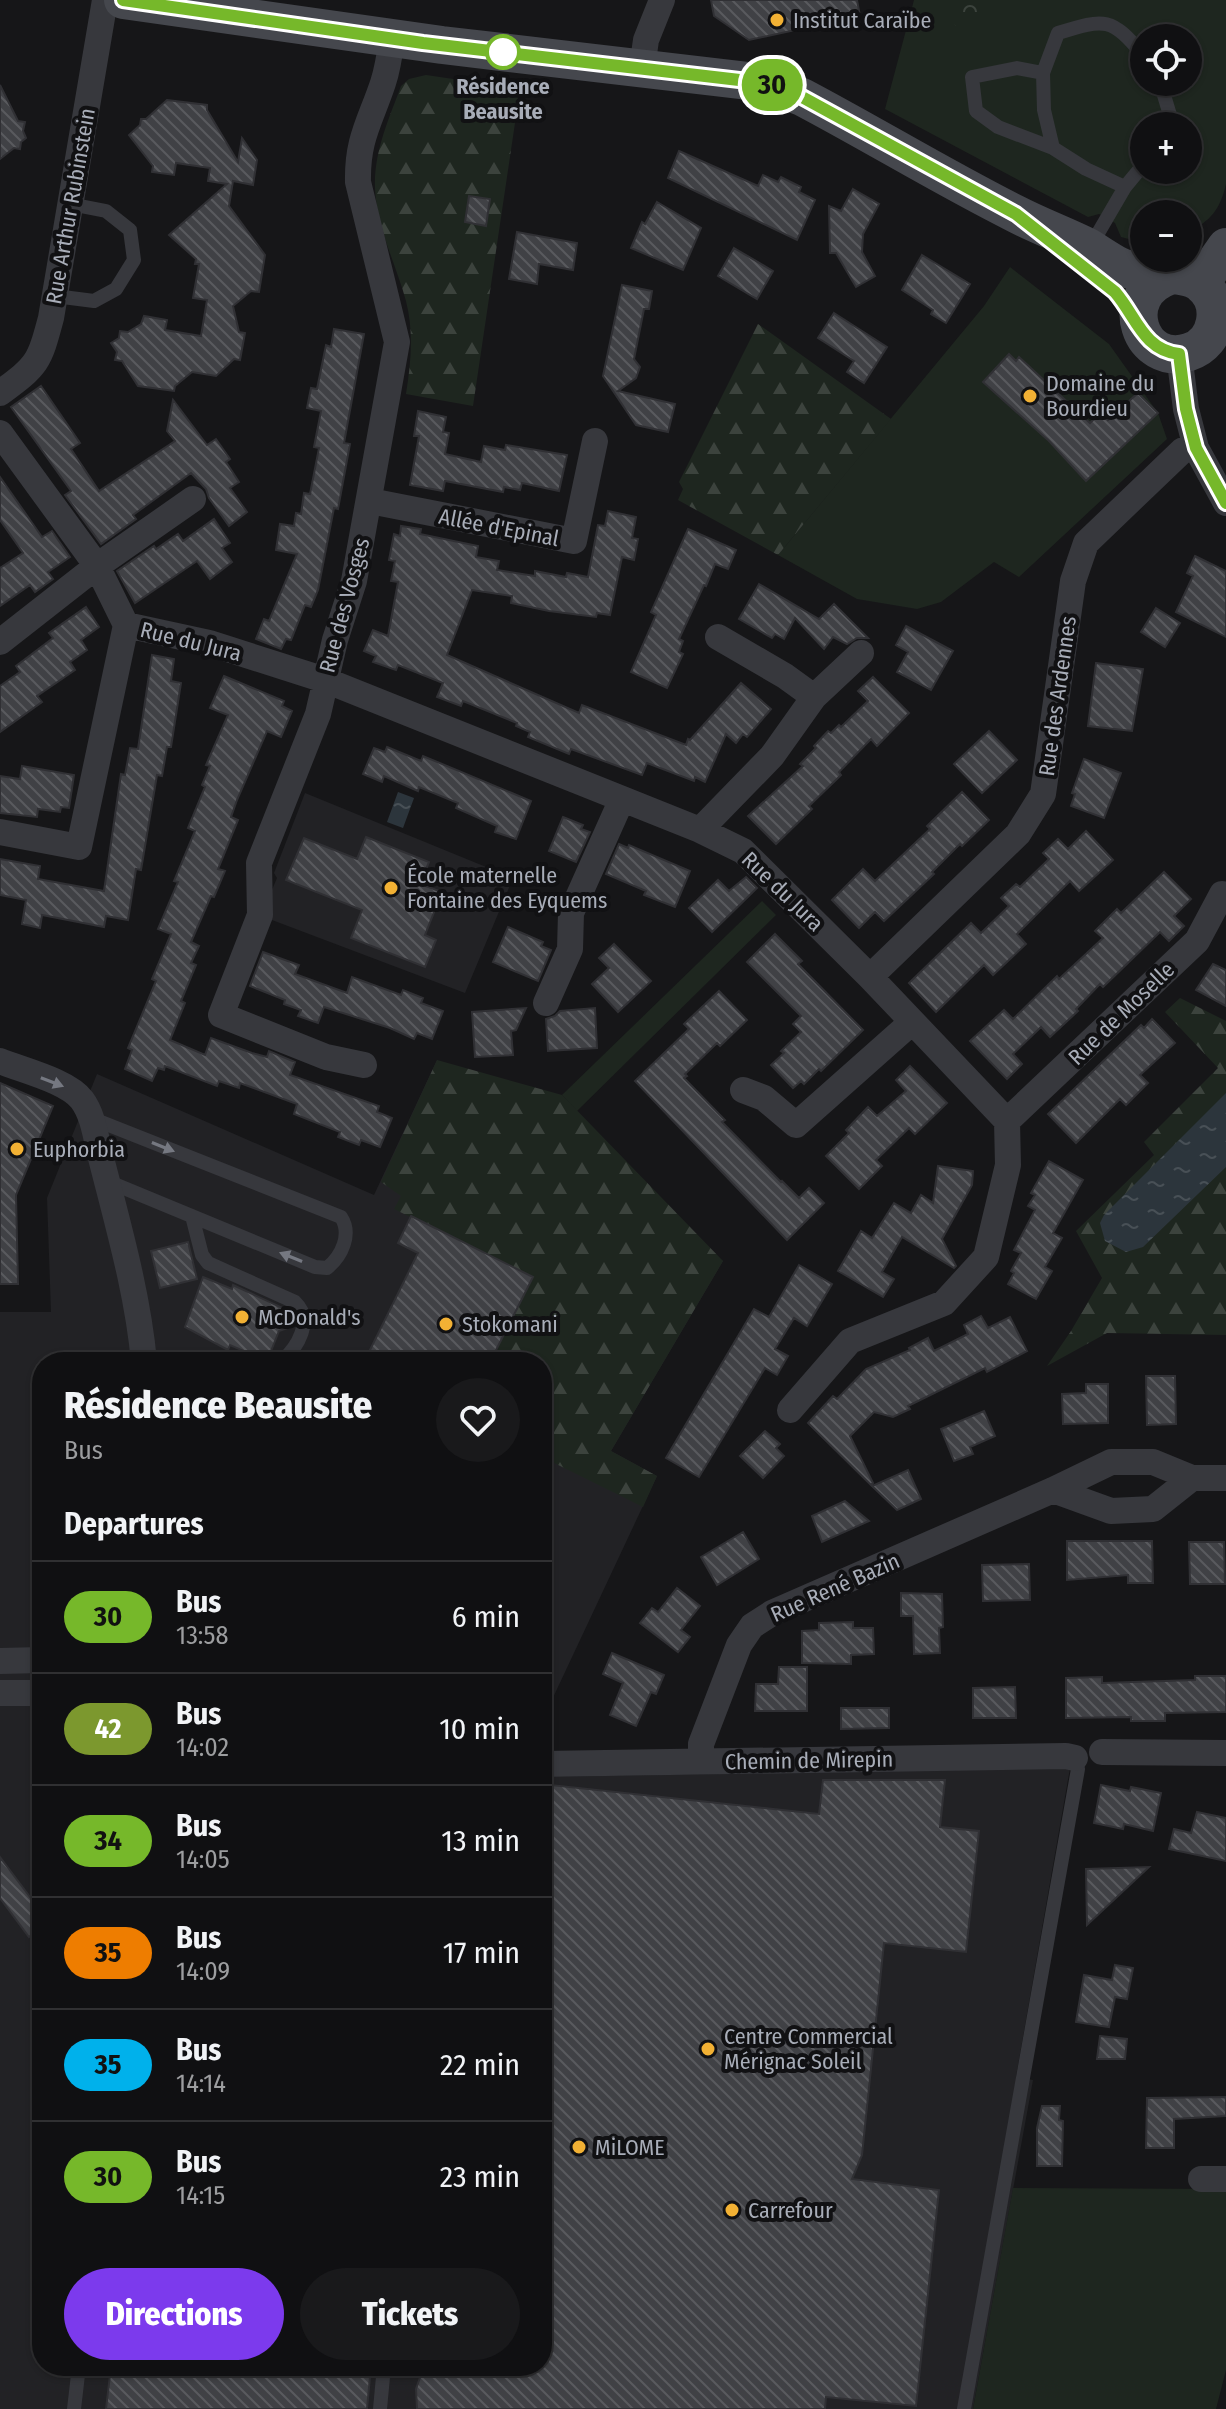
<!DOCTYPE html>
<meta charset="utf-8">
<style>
:root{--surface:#101012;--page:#19191b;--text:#f1f3f6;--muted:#9c9d9f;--line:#303032;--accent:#7c3aed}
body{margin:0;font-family:"Fira Sans Condensed",sans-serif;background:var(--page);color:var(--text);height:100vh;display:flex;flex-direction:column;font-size:30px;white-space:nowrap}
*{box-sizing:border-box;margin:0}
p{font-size:26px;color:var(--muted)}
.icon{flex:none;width:44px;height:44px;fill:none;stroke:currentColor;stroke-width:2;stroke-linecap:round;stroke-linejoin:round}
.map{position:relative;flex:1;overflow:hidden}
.details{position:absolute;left:32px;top:1352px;width:520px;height:1024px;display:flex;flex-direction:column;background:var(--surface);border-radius:32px;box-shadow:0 2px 6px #0004,0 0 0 2px var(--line)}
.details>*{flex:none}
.badge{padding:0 16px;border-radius:26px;font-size:28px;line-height:52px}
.tools{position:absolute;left:1130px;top:24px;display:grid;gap:16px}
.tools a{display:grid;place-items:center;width:72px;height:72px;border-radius:50%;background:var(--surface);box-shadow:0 2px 6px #0004,0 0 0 2px var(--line);font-size:40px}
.map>.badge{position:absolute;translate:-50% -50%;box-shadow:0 0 0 4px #fff}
h2{padding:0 32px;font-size:30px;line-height:72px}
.round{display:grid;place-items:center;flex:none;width:84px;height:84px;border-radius:42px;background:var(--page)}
.summary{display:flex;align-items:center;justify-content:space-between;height:136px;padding:0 32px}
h1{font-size:38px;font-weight:800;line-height:60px}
.cta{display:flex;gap:16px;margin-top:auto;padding:16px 32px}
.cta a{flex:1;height:92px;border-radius:48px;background:var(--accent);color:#fff;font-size:32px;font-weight:800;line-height:92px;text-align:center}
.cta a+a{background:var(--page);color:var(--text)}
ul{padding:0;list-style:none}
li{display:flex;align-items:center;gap:24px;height:112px;padding:0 32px;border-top:2px solid var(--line)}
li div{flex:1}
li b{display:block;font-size:30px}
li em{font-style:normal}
li .badge{min-width:88px;font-weight:700;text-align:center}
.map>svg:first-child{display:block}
</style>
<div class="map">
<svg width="1226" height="2409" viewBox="0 0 1226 2409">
<defs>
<pattern id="forest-firs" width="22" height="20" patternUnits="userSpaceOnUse" patternTransform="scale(2)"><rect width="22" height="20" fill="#1e261f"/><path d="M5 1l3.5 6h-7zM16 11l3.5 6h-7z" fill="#3c433d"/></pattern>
<pattern id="park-crowns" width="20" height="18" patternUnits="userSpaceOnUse" patternTransform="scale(2)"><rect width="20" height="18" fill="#1e261f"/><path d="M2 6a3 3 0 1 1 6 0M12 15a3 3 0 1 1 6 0" fill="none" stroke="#3c433d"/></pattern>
<pattern id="water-ripples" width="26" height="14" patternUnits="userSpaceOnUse" patternTransform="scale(2)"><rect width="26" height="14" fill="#2c353c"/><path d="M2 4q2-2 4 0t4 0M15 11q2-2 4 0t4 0" fill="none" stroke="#485056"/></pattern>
<pattern id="building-back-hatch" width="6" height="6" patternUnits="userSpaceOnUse" patternTransform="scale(2)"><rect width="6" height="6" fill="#404145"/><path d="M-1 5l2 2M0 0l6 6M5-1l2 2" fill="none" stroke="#595a5e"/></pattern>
</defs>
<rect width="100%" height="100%" fill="#161618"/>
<!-- built -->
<path fill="#222225" d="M305 793 513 878 465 993 272 920 269 897 277 878 274 873Z
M437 1060 723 1261 611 1451 657 1476 542 1721V1362H42V2366H542V1777L1070 1768 1016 2077 1033 2080 973 2409H0V1312H51L47 1198 97 1074 374 1195Z"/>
<!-- green -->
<path fill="#1e261f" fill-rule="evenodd" d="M914 0H1226V184C1220 210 1211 220 1188 233V214H1144V243L1121 237 1115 223 1099 214 1088 217 885 109ZM1144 38H1188V82H1144ZM1144 126H1188V170H1144Z
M1010 267 1109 344 1158 413 1167 439 1019 577 994 562 941 602 917 609 857 599 778 555 984 306Z
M762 901 776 915 577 1111 562 1095Z
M1013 2188 1226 2189V2370L1216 2409H973Z"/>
<!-- forest -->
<path fill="url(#forest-firs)" d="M426 75 520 89 473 406 406 394C411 363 414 332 406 301 396 264 376 226 375 187 374 151 389 119 401 86L409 79Z
M758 324 891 419 778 555 678 500 683 489 679 482Z
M1180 998 1226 1021V1335L1107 1333 1047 1366 1071 1331 1102 1278 1076 1231 1154 1155 1144 1142 1218 1068 1165 1012Z
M437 1060 562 1095 723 1261 611 1451 657 1476 643 1507 542 1457V1362H490L532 1277 394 1209 401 1196 381 1182Z"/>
<!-- park -->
<path fill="url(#park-crowns)" d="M935 0H993L994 7 956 26Z"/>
<!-- water -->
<path fill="url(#water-ripples)" d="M398 792 414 798 403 828 387 822Z
M1226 1093V1167L1143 1247 1126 1252 1105 1241 1100 1223 1104 1215Z"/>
<!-- building -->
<path fill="url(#building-back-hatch)" stroke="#303034" stroke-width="2" d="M711 0H857L860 16 749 40 714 16Z
M0 85 18 121 25 122 23 131 26 138 21 142 20 149 14 148 0 159Z
M167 100 207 105V110L238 162 242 138 257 160 253 185 233 181 229 206 265 255 259 292 251 291 233 306 239 332 245 333 240 360 234 359 216 376 192 372 175 386 174 391 138 386 122 361 115 360 117 352 111 343 119 338 120 331 128 332 141 324 144 316 167 320 165 330 201 336 207 300 193 298 199 264H195L196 259 169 235 227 184 208 181 210 168 176 163 174 175 152 172 153 166 129 135 140 125 141 119H146Z
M679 151 758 186 763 175 778 182 781 177 801 187 799 192 815 200 797 240 668 178Z
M853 189 879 204 863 234 862 252 875 276 856 287 836 253H830L829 206 841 211Z
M469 196 490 199 486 226 465 222Z
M657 202 701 228 683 270 631 248 642 222 645 224Z
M517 232 577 243 573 270 539 264 537 284 509 279Z
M734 248 773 271 757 299 718 276Z
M922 255 970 284 946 323 931 314 933 310 902 290Z
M622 285 652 291 649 309H644L634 359 640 367 636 378 618 391 675 404 668 432 636 425 603 376Z
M834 313 887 347 864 383 847 372 854 361 818 338Z
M334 329 364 334 344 443 350 444 338 509 334 508 318 590 311 607 305 605 291 640 286 639 281 649 256 639 264 619 269 621 297 554 276 550 280 524 294 526 296 513 301 514 304 493 310 494 319 448 314 447 321 411 307 408 311 388 317 389 326 345 331 347Z
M1009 354 1016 361 1019 357 1090 423 1101 412 1108 420 1138 393 1158 413 1086 481 1049 441 983 382Z
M41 386 80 443 71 449 99 491 175 441 167 431 173 400 207 445 216 439 230 459 226 462 239 482 230 488 247 512 229 526 209 498 206 489 191 473 133 515 136 519 101 544 65 495 71 491 11 407Z
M418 411 446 417 443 432 449 433 445 454 481 462 484 446 505 450 506 445 567 455 559 491 522 483 520 490 504 487 503 492 445 481 443 491 410 485 419 436H414Z
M0 477 42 537 52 531 70 557 48 572 53 579 35 592 30 585 0 606V568L23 553 0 520Z
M608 511 636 517 632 538 638 539 634 560 622 557 610 615 597 613 596 617 549 611 511 603 512 596 472 590 447 655 579 713 582 705 686 745 688 739 690 740 741 683 771 709 747 737 743 734 736 743 726 734 705 782 695 777 694 781 647 763 642 775 571 749 569 754 528 737 530 732 516 726 517 723 463 701 461 706 437 697 443 683 398 665 396 670 373 662 376 656 364 651 373 630 388 636 398 582 391 581 395 561 389 560 394 534 400 536 401 526 421 529 420 534 478 546 476 557 499 561 497 570 535 576V571L566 577 567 573 588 577 598 525 605 526Z
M214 519 230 543 222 548 232 562 210 579 197 561 135 603 117 571 154 546 156 549 178 534 183 541Z
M688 529 736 550 728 569 715 564 706 586 704 585 679 639 683 641 679 652 683 654 667 688 631 672 656 615 651 612Z
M1195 556 1226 571V637L1176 612 1193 576 1187 573Z
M759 584 819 619 834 604 868 638H857L847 644 833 637 824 649 795 618 784 639 775 634 772 638 739 619Z
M86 607 99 627 81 640 87 650 70 662 75 670 37 696 42 702 0 732V686L20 672 16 666 53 638 49 633Z
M1156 608 1180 623 1165 647 1141 632Z
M906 626 953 651 931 690 897 672 908 652 896 645Z
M152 655 174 659 171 681 181 683 171 747H167L162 776 157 775 141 870 136 869 128 920 106 916 104 927 42 915 40 928 22 924 26 900 0 895V859L40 866 38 879 104 891 121 774 125 775 130 748 138 749Z
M1096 663 1143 669 1132 731 1088 726Z
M224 676 284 701 282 706 292 711 281 737 267 731 237 800 231 817 238 820 218 869 225 871 214 897 211 896 191 942 199 946 191 963 196 965 181 1001 185 1003 170 1040 205 1055 211 1038 252 1053 267 1057 269 1051 295 1062 290 1075 379 1106 377 1112 392 1118 380 1147 361 1140 359 1145 338 1137 340 1132 294 1114 297 1104 240 1083 239 1088 219 1081 217 1086 165 1066 164 1070 158 1068 152 1081 125 1069 132 1050 128 1048 156 981 152 979 171 934 158 929 178 882 174 881 195 831 188 828 205 787 202 785 210 766 206 765 228 715 210 708Z
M873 677 909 713 877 746 871 739 839 772 841 775 809 806 812 809 776 844 748 816 803 766 800 764 816 748 814 746 828 731 831 733 839 725 841 727 868 701 858 691Z
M989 731 1017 760 982 793 954 764Z
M387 747 421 761 423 756 531 801 516 839 495 832 497 826 456 808 458 803 419 787 418 791 384 776 382 782 363 774 374 748 385 752Z
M1084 759 1121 773 1104 818 1071 806 1075 794 1072 793Z
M22 766 74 775 69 808 61 807 60 812 38 809 37 817 0 813V776L20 779Z
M962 792 989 820 962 846 960 844 932 872 934 874 884 921 875 912 859 928 832 900 863 869 875 881 930 829 927 826Z
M563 817 583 825 581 829 590 832 576 862 549 851Z
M1086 831 1113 860 1079 891 1070 881 1017 934 1026 944 993 975 984 965 936 1012 909 983 971 923 981 933 1009 906 1001 898 1016 884 1020 887 1049 859 1043 853 1058 839 1068 849Z
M366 837 429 862 420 884 442 892 425 935 436 940 425 967 351 938 362 910 286 880 304 838 357 859Z
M619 844 628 848 629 845 690 871 675 907 644 895 646 891 606 874Z
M1164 872 1191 899 1174 916 1184 926 1169 941 1160 932 1103 987 1100 984 1076 1009 1078 1011 1050 1037 1041 1027 1013 1054 1022 1064 1007 1079 970 1041 1004 1010 1013 1019 1057 976 1059 979 1103 938 1095 931 1117 909 1121 913Z
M746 877 757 888 712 932 689 908 718 880 729 891Z
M508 927 543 942 541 946 551 950 538 981 493 962Z
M775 934 802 961 798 964 863 1030 821 1071 819 1069 804 1084 801 1081 793 1088 771 1065 784 1053 781 1051 801 1032 793 1024 801 1016 747 962Z
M614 944 651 981 618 1012 592 984 609 968 599 958Z
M263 952 299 965 295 974 347 993 352 977 401 995 403 990 423 998 421 1003 443 1011 432 1039 417 1033 414 1039 390 1028 324 1007 318 1023 298 1016 301 1010 284 1004 285 1000 250 986Z
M1213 964 1226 970V1006L1196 990Z
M719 991 747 1020 720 1046 717 1043 685 1074 687 1076 684 1078 725 1120 722 1122 781 1182 782 1181 799 1198 809 1188 824 1203 787 1240 635 1081 689 1029 684 1024Z
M526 1008 516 1030 511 1031 513 1055 475 1057 472 1012Z
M595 1008 597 1048 548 1051 546 1019 555 1016 560 1011Z
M1152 1019 1175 1043 1140 1075 1148 1083 1126 1105 1120 1099 1076 1143 1048 1114 1141 1025 1144 1028Z
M910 1066 947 1103 915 1134 909 1128 876 1160 882 1166 859 1189 826 1156 849 1133 846 1130 868 1107 877 1116 906 1091 896 1080Z
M0 1083 53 1106 16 1195 18 1284H0Z
M1049 1161 1083 1180 1053 1233 1062 1238 1045 1267 1052 1271 1036 1299 1008 1284 1014 1273 1011 1271 1021 1253 1014 1250 1035 1210 1028 1206 1035 1195 1031 1193Z
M938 1166 973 1171 972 1185 942 1239 956 1266 954 1268 902 1237 882 1272 894 1279 883 1297 838 1271 861 1231 872 1238 894 1203 911 1213 921 1195 933 1203Z
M411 1216 533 1277 490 1362H364L418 1253 398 1243Z
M188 1242 197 1279 160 1288 151 1251Z
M799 1265 832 1284 807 1326 794 1318 775 1349 788 1356 777 1375 765 1368 699 1477 666 1458 754 1309 769 1317Z
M203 1277 232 1289 233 1285 289 1311 293 1319V1326L279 1331 267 1361 230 1345 228 1350 185 1327Z
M981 1316 988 1328 1010 1317 1027 1351 987 1372 985 1368 908 1406 910 1409 893 1417 874 1412 850 1436 873 1483 871 1485 808 1423 833 1396 837 1399 866 1369 910 1350 909 1348 928 1338 934 1351 968 1334 964 1325Z
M1146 1376H1175L1176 1424 1147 1425Z
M1086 1384H1108V1423L1063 1424 1062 1394 1086 1393Z
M984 1411 995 1436 970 1447 973 1454 954 1461 941 1429Z
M765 1431 780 1444 776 1448 784 1456 763 1478 740 1456Z
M908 1470 921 1499 897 1510 872 1486Z
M845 1501 869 1521 822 1542 812 1516Z
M743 1532 759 1559 717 1585 701 1557Z
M1067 1541H1152L1153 1583H1128V1575L1067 1580Z
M1189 1542H1224L1225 1584H1190Z
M1029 1564 1030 1600 983 1601 982 1565Z
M677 1588 700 1606 681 1630 690 1637 678 1652 640 1623 652 1608 658 1612Z
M901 1593 942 1594 943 1627 939 1628 940 1653 914 1654 913 1616H901Z
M853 1622V1628H873L874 1654 851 1655V1664L802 1663V1631L819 1630V1623Z
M612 1653 664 1675 656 1694 651 1692 636 1726 610 1715 623 1683 603 1674Z
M779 1667H807V1711H755L756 1684H778Z
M1195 1676H1226V1712L1165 1713V1721H1131V1717L1066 1718V1678L1102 1677V1683L1195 1680Z
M1015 1687 1016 1718H973V1688Z
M841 1708H889V1728L841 1729Z
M823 1780H945L940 1827 979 1831 966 1952 884 1943 862 2155 852 2179 939 2190 916 2406 826 2397 825 2409H417L416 2389 424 2366H542V1784L819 1814Z
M1101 1785 1130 1791 1131 1787 1161 1793 1153 1831 1124 1824 1123 1829 1094 1823Z
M1197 1812 1226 1818V1861L1169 1849 1174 1829 1191 1833Z
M0 1857 42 1913V1927L29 1937 0 1898Z
M1149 1867 1087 1925 1086 1869Z
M1115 1965 1133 1968 1127 1999 1115 1997 1109 2027 1076 2022 1084 1975 1112 1980Z
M1100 2036 1127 2039 1125 2059H1097Z
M1226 2097V2116L1174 2119V2148H1146L1147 2098Z
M1042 2106H1060L1059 2120 1063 2121 1062 2166H1037V2128Z
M111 2366H371L367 2409H106Z"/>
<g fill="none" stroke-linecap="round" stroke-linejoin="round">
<!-- lane -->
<path stroke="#37383d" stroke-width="14" d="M1043 73 1017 68 972 77 976 111 998 127 1053 148
M1160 82 1170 115 1166 126
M1125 187 1086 169 1053 148 1044 110 1043 73 1058 33C1106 18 1111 17 1144 56
M1090 247 1125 187 1144 164
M55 296 94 301 116 289 134 260 130 230 106 211 70 204
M91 1118 341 1217C352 1234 342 1256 327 1268L315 1267 107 1181
M192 1216 202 1255 208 1263 295 1302C314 1320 298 1347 281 1362
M235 1362H246
M74 2409 79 2366
M380 2409 384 2366
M964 2409 1078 1769 1075 1758"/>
<!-- street -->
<path stroke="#37383d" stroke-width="26" d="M642 68 646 40 662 0
M1179 354 1186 409 1196 448 1226 503
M0 393C38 365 39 363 51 318L105 0
M0 433 97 566 126 625 79 847 0 832
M370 501 574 541 595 441
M126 625 209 643 325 680 700 830 743 851 870 977 1007 1121 1008 1165 986 1257 944 1303 850 1341 790 1410
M718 637 785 676 814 697
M0 642 97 566 193 499
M700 830 772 756 814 697 861 653
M870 977 1018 834 1043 794 1073 581 1086 543 1183 450 1196 448
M546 1003 570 949 571 913 622 799
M0 1061C22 1070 68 1081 82 1100 94 1116 96 1140 101 1158 118 1225 138 1294 144 1362
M364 1065 326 1057 221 1015 260 915 259 863 318 714 335 640 354 581 397 342 358 182C357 139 370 122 383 83 388 68 390 53 392 38
M743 1090 764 1098 796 1125 912 1022
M1007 1121 1197 941 1222 894
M1053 1490 1111 1511 1153 1509 1192 1478
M0 1661 42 1660
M0 1693H42
M1102 1752 1226 1753
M701 1761V1744L739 1645 752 1626 772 1613 1053 1490 1111 1462H1153L1192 1478H1226
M542 1764 1066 1756 1075 1758
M1201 2179H1226"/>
<!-- secondary -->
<path stroke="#45474d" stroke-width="38" d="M123 0 442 45 765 83 802 97C874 135 944 178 1016 214 1039 226 1064 235 1088 247 1098 253 1108 260 1119 266 1144 278 1183 269 1201 284 1225 303 1218 343 1189 352 1140 368 1115 295 1169 276
M1201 283 1226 247"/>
</g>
<!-- one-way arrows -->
<defs><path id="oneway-solid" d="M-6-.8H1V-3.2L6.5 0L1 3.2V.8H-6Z" transform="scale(2)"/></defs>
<g fill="#757881">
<use href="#oneway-solid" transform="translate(52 1082) rotate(21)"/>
<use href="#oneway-solid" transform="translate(163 1147) rotate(22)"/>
<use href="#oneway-solid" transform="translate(291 1257) rotate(-158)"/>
</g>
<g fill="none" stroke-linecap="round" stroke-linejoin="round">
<!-- line casing -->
<g stroke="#fff" stroke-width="18">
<path id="line" d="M123 0 423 43 765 83 802 97 1016 214 1115 292C1136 316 1143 350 1179 354L1186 409 1196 448 1226 503"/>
</g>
<!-- line -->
<use href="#line" stroke="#76b82a" stroke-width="12"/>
</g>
<!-- markers -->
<g fill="#f2b134" stroke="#111113" stroke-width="3">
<circle cx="777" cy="20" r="8"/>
<circle cx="1030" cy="396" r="8"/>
<circle cx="391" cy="888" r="8"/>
<circle cx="17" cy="1149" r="8"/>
<circle cx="242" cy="1317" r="8"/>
<circle cx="446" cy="1324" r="8"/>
<circle cx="708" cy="2049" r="8"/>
<circle cx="579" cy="2147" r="8"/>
<circle cx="732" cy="2210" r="8"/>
</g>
<circle fill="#fff" stroke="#76b82a" stroke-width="4" cx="503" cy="52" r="16"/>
<g text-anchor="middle" stroke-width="8" stroke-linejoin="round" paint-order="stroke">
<!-- poi labels -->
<g font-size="22" fill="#a8adb8" stroke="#111113" text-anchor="start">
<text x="793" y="28">Institut Caraïbe</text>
<text x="1046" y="391">Domaine du<tspan x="1046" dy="25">Bourdieu</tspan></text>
<text x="407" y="883">École maternelle<tspan x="407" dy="25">Fontaine des Eyquems</tspan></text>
<text x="33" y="1157">Euphorbia</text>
<text x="258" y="1325">McDonald's</text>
<text x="462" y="1332">Stokomani</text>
<text x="724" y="2044">Centre Commercial<tspan x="724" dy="25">Mérignac Soleil</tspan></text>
<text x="595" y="2155">MiLOME</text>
<text x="748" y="2218">Carrefour</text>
</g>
<!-- stop labels -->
<g font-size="22" font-weight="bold" fill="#a8adb8" stroke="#111113">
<text x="503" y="94">Résidence<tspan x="503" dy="25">Beausite</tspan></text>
</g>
<!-- street labels -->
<g font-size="22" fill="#a8adb8" stroke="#111113">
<text transform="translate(70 206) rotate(-80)" y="8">Rue Arthur Rubinstein</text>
<text transform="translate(499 527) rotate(11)" y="8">Allée d'Epinal</text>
<text transform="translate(344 605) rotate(-75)" y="8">Rue des Vosges</text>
<text transform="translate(191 641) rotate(14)" y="8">Rue du Jura</text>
<text transform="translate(1057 696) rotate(-82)" y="8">Rue des Ardennes</text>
<text transform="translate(783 891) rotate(44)" y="8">Rue du Jura</text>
<text transform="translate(1121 1013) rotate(-44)" y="8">Rue de Moselle</text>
<text transform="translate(835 1587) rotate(-24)" y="8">Rue René Bazin</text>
<text transform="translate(809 1760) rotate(-1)" y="8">Chemin de Mirepin</text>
</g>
</g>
</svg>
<div class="tools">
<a><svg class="icon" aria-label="locate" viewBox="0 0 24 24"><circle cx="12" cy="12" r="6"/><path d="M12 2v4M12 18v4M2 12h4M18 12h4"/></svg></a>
<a>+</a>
<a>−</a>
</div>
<b class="badge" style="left:772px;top:85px;background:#76b82a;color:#111">30</b>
<section class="details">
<div class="summary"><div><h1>Résidence Beausite</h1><p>Bus</p></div><a class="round"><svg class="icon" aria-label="heart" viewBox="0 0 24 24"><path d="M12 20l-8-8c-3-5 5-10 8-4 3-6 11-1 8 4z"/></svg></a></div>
<h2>Departures</h2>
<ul>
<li><span class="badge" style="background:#76b82a;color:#111">30</span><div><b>Bus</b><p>13:58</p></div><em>6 min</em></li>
<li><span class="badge" style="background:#7c982e;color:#fff">42</span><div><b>Bus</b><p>14:02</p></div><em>10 min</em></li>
<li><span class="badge" style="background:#76b82a;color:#111">34</span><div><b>Bus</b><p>14:05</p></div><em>13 min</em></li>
<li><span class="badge" style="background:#ee7d00;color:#111">35</span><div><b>Bus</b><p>14:09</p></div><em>17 min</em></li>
<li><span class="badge" style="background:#00b1eb;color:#111">35</span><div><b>Bus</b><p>14:14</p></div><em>22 min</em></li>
<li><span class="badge" style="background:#76b82a;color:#111">30</span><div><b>Bus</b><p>14:15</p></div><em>23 min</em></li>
</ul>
<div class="cta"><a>Directions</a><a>Tickets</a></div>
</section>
</div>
